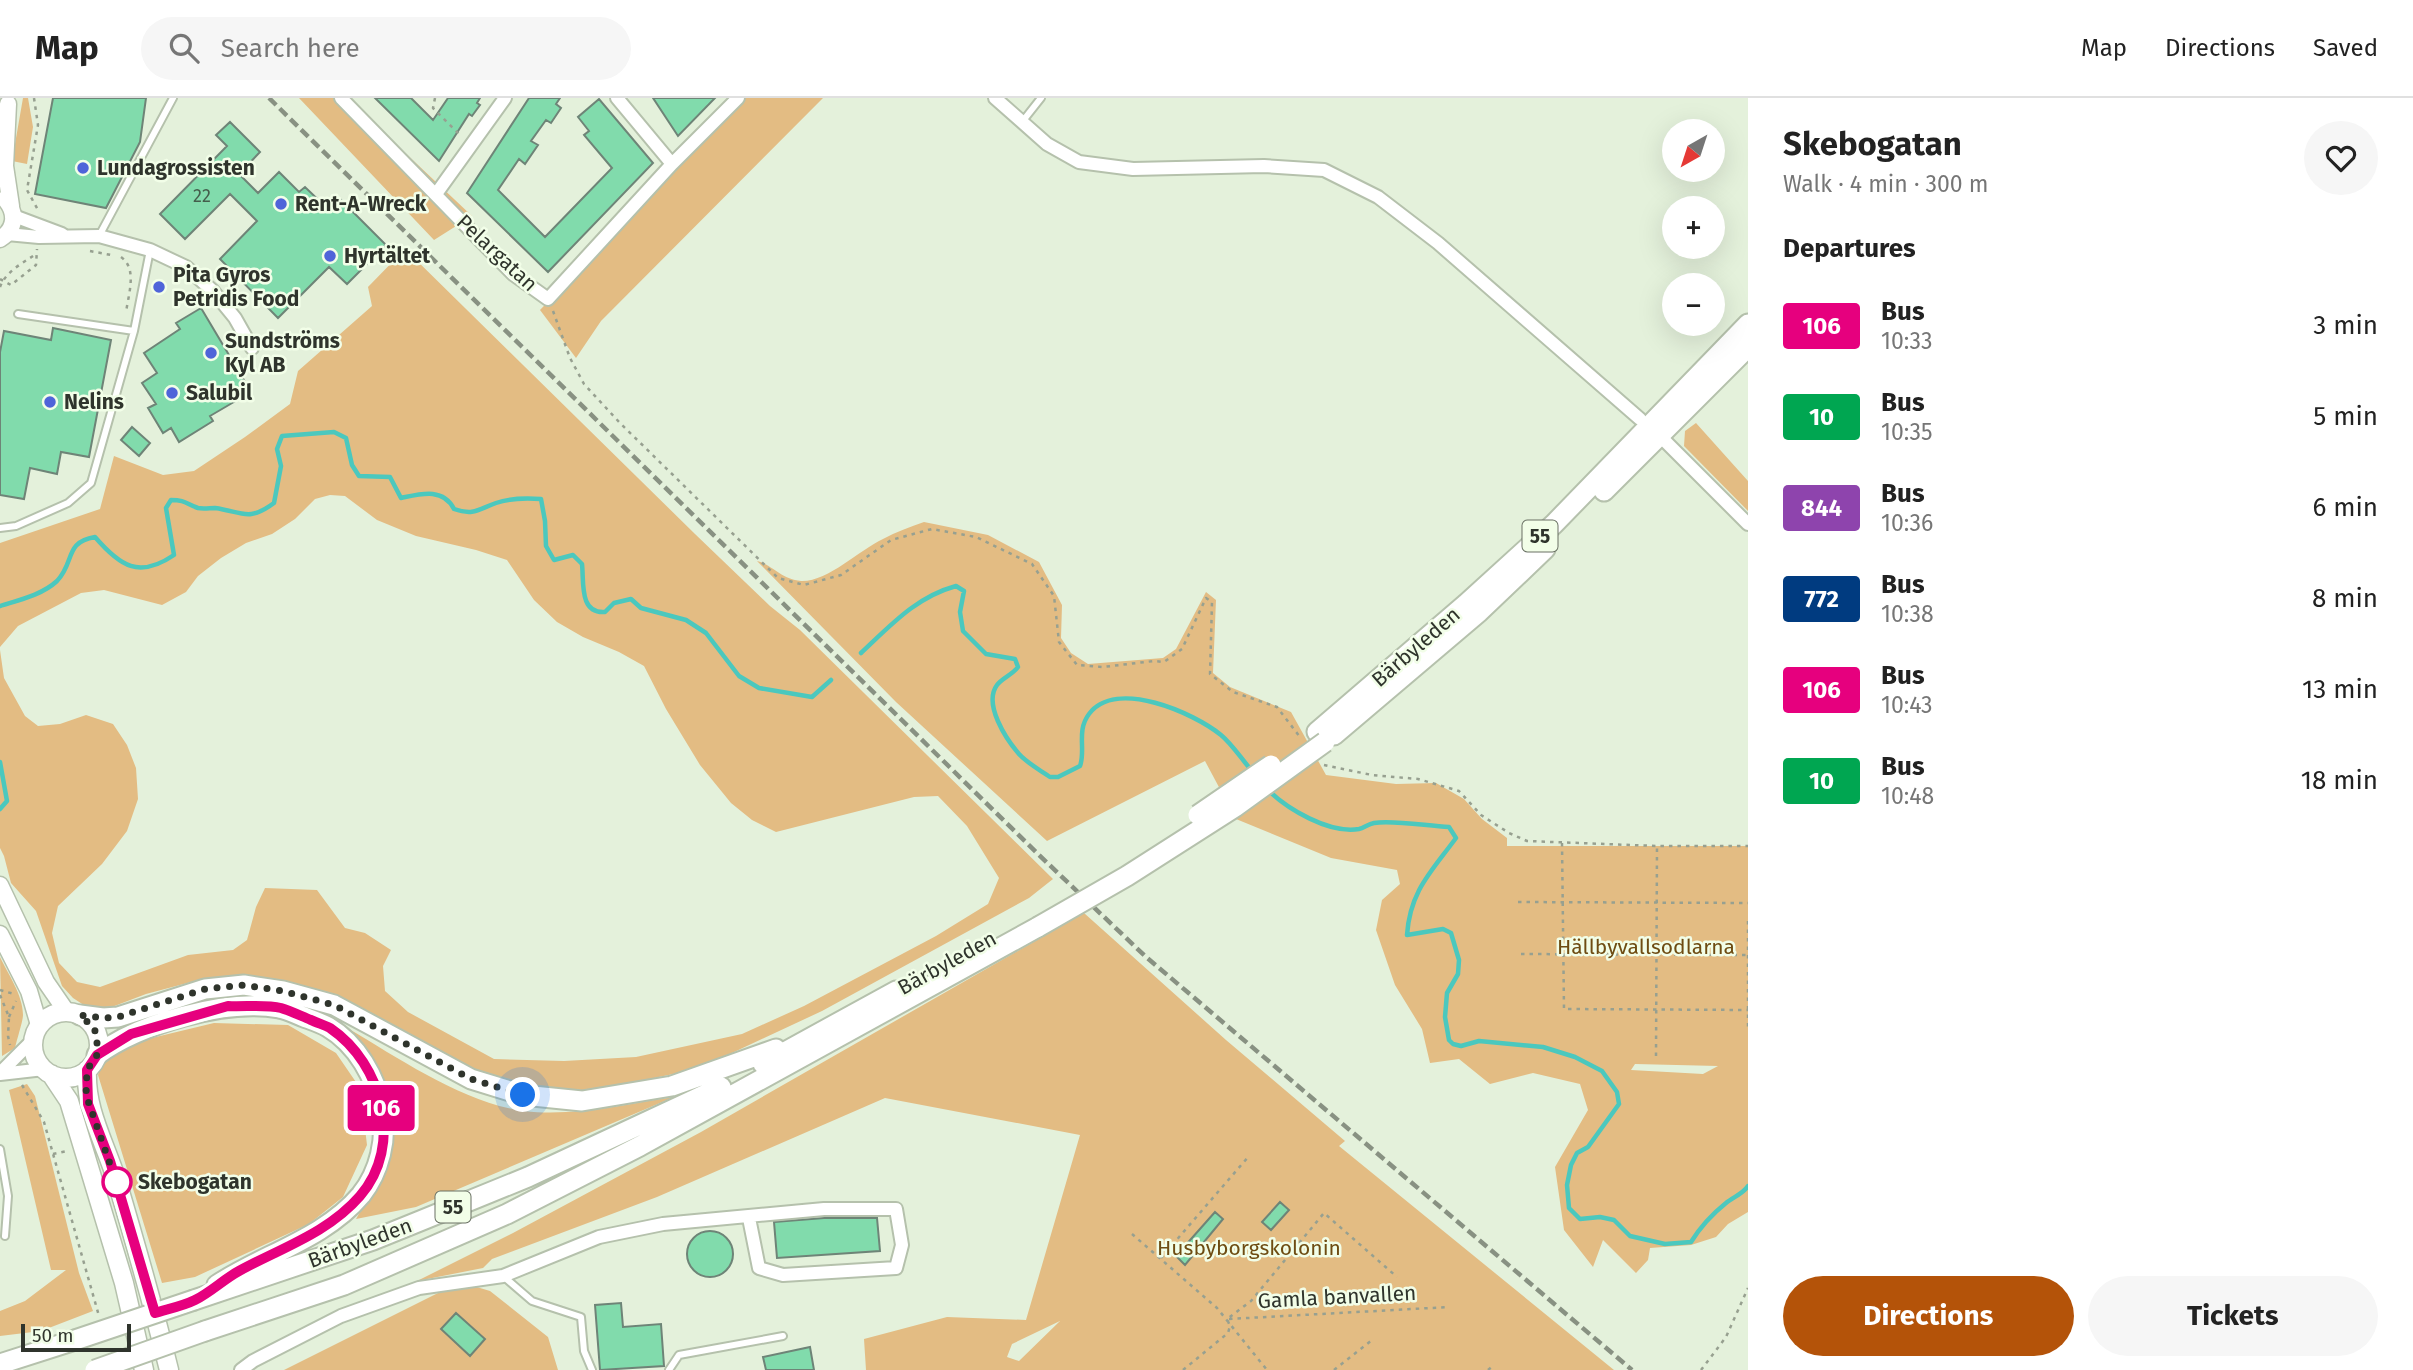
<!DOCTYPE html>
<meta charset="utf-8">
<style>
:root{--surface:#fff;--page:#f6f6f6;--text:#222;--muted:#767676;--line:#e0e0e0;--accent:#b45309}
body{margin:0;font-family:"Fira Sans",sans-serif;background:var(--page);color:var(--text);height:100vh;display:flex;flex-direction:column;font-size:26px;white-space:nowrap}
*{box-sizing:border-box;margin:0}
p{font-size:23px;color:var(--muted)}
.icon{flex:none;width:38px;height:38px;fill:none;stroke:currentColor;stroke-width:2;stroke-linecap:round;stroke-linejoin:round}
.map{position:relative;flex:1;overflow:hidden}
.sheet{display:flex;flex-direction:column;background:var(--surface);width:665px}
.sheet>*{flex:none}
.badge{padding:0 14px;border-radius:5px;font-size:24px;line-height:46px}
.needle{width:46px;rotate:219deg}
.tools{position:absolute;left:1662px;top:21px;display:grid;gap:14px}
.tools a{display:grid;place-items:center;width:63px;height:63px;border-radius:50%;background:var(--surface);box-shadow:0 7px 28px #0002;font-size:35px}
.scale{position:absolute;left:21px;bottom:18px;width:110px;box-sizing:border-box;padding-left:7px;border:4px solid #2f342c;border-top:0;font-size:19px;line-height:24px;white-space:nowrap;color:#2f342c;-webkit-text-stroke:5px #f2fee8;paint-order:stroke}
.you{position:absolute;width:35px;height:35px;margin:-18px;border:5px solid #fff;border-radius:50%;background:#1a73e8;box-shadow:0 0 0 10px #1a73e833}
.map>.badge{position:absolute;translate:-50% -50%;box-shadow:0 0 0 4px #fff}
h2{padding:0 35px;font-size:26px;line-height:63px}
.round{display:grid;place-items:center;flex:none;width:74px;height:74px;border-radius:37px;background:var(--page)}
.overview{display:flex;align-items:center;justify-content:space-between;height:119px;padding:0 35px}
h1{font-size:33px;font-weight:700;line-height:52px}
.primary-button{display:flex;gap:14px;margin-top:auto;padding:14px 35px}
.primary-button a{flex:1;height:80px;border-radius:42px;background:var(--accent);color:#fff;font-size:28px;font-weight:700;line-height:80px;text-align:center}
.primary-button a+a{background:var(--page);color:var(--text)}
ul{padding:0;list-style:none}
li{display:flex;align-items:center;gap:21px;height:91px;padding:0 35px}
li div{flex:1}
li b{display:block;font-size:26px}
li em{font-style:normal}
li .badge{min-width:77px;font-weight:700;text-align:center}
header{display:flex;align-items:center;gap:42px;box-sizing:border-box;height:98px;padding:0 35px;background:var(--surface);border-bottom:2px solid var(--line)}
header strong{font-size:33px}
nav{display:flex;gap:38px;margin-inline-start:auto;font-size:24px}
.search{width:490px;height:63px;background:var(--page);display:flex;align-items:center;gap:18px;box-sizing:border-box;padding:0 24px;border-radius:38px;color:var(--muted);font-size:26px}
main{display:flex;flex:1;min-height:0}
.map>svg:first-child{display:block}
</style>
<header>
<strong>Map</strong>
<div class="search"><svg class="icon" aria-label="search" viewBox="0 0 24 24"><circle cx="10" cy="10" r="6"/><path d="M15 15l6 6"/></svg>Search here</div>
<nav><a>Map</a><a>Directions</a><a>Saved</a></nav>
</header>
<main>
<div class="map">
<svg width="1748" height="1272" viewBox="0 0 1748 1272">
<rect width="100%" height="100%" fill="#e4f1db"/>
<!-- green -->
<path fill="#e3bc83" fill-rule="evenodd" d="M23 0H28L33 29 27 66 12 63Z
M299 0H347L472 118 434 142Z
M745 0H823L601 223 576 260 540 212Z
M405 151 695 436 770 508 800 532 1053 781 1029 800 822 913 732 955 678 975 578 996 501 983 458 966 340 903 238 880 195 883 146 896 104 912 93 913 73 900 62 888 36 813 11 785 4 758 0 750V552L4 580 25 618 38 628 60 626 86 617 113 626 127 647 136 670 138 701 127 733 102 766 58 808 52 835 59 865 77 884 100 889 188 857 233 852 247 842 256 809 265 790 317 792 345 830 365 835 391 852 383 868 385 893 408 914 494 961 564 963 636 959 742 936 804 908 936 838 988 806 999 780 967 728 938 698 914 699 776 734 752 722 731 705 700 667 666 611 644 568 619 554 583 539 557 524 534 502 507 462 476 452 416 438 377 422 345 398 330 397 315 401 295 421 272 436 246 445 221 460 198 478 186 494 162 507 104 492 81 495 18 528 0 549V445L100 411 114 358 163 377 194 373 245 339 290 306 298 273 372 208 368 189Z
M1696 325 1748 383V413L1684 348 1685 333Z
M924 424 988 437 1039 464 1062 507 1061 540 1071 555 1088 566 1163 560 1176 551 1206 494 1216 502 1213 575 1230 589 1291 614 1326 677 1396 686 1436 685 1464 701 1482 721 1507 740V748H1748V1114L1728 1126 1716 1139 1691 1147 1650 1150 1648 1162 1636 1175 1603 1142 1593 1169 1564 1132 1555 1069 1588 1012 1580 986 1533 975 1490 986 1459 961 1430 965 1422 931 1395 887 1376 832 1382 802 1400 786 1397 772 1331 760 1236 721 1205 663 1047 743 896 604 757 463C771 466 782 482 801 483 828 484 859 452 883 441 896 434 910 429 924 424ZM1635 966 1718 968 1703 976 1631 972Z
M1084 815 1226 942 1345 1043 1339 1048 1614 1272H866L864 1241 947 1219 1026 1222 1080 1037 885 1000 657 1099 492 1161 483 1170 417 1183 513 1135 701 1034ZM1060 1223 1019 1263 1007 1259 1012 1246Z
M0 859C8 876 23 897 23 917 23 923 17 941 15 950L2 958Z
M214 925 288 927 336 955 360 990 367 1047 343 1099 309 1126 195 1179 162 1185 98 977 105 960 135 944Z
M349 931C400 961 464 1005 524 1013 573 1019 625 1006 674 999L416 1109 356 1121 387 1066 381 980Z
M27 986 35 998 79 1175 93 1213 41 1233 0 1238V1213L25 1203 66 1172H51L9 992Z
M460 1184 490 1193 548 1239 558 1272H284Z"/>
<g fill="none" stroke-linecap="round" stroke-linejoin="round">
<!-- stream -->
<path stroke="#4bc8be" stroke-width="4.5" d="M0 508C19 502 42 497 57 483 75 465 64 444 95 439 120 468 139 481 174 457L166 410 171 402C186 402 186 406 198 410 203 411 210 410 215 410 243 414 248 424 274 405L281 368 277 351 282 338 334 334 346 340 352 367 359 378 390 379 401 400C420 396 443 389 454 411 474 418 479 411 496 405 510 400 527 400 541 401L545 423 546 448 554 462 573 457 582 466C584 484 579 516 605 514L614 505 631 501 641 510 686 522 706 535 739 578 759 590 812 599 831 582
M861 555C891 527 916 499 956 488L964 493 960 514 963 533 986 556 1015 561 1018 569C1012 577 1002 580 997 587 983 606 1006 641 1019 656 1027 665 1040 672 1050 679H1058L1080 668C1086 652 1076 633 1089 616 1116 580 1194 615 1221 637 1233 647 1242 662 1253 674
M0 664 7 703 0 711
M1267 691C1287 711 1329 736 1359 731 1364 730 1368 726 1374 725 1394 722 1427 728 1449 729L1456 740C1431 774 1410 793 1407 837L1443 831 1451 835 1459 862 1458 876 1447 895 1445 919 1449 942 1453 946 1461 948 1479 943 1543 949 1575 959 1602 973 1617 994 1619 1006 1588 1049 1577 1055 1571 1067 1567 1087 1569 1110 1580 1121 1600 1119 1614 1122 1630 1138 1665 1146 1691 1144C1701 1128 1711 1117 1726 1105 1733 1099 1743 1096 1748 1088"/>
</g>
<!-- building -->
<path fill="#81dbac" stroke="#6e8477" stroke-width="2" d="M53 0H146L140 44 106 110 35 96Z
M375 0H411L433 22 448 0H480L477 5 480 7 472 18 469 16 439 63Z
M529 0H560L556 6 561 10 551 25 546 22 531 43 538 47 525 66 519 61 498 92 545 139 612 70 584 37 589 33 578 19 599 1 653 65 548 174 467 95Z
M653 0H715L678 38Z
M230 24 260 54 239 76 258 95 279 74 299 94 305 89 330 113 341 102 386 147 347 186 329 169 278 220 220 161 257 123 230 96 185 141 160 116 227 48 216 37Z
M201 210 251 294 210 318 213 323 179 344 171 330 163 335 148 310 156 306 142 285 157 275 144 255 180 231 176 225Z
M53 230 111 242 89 359 61 354 57 376 30 370 24 401 0 397V254L4 233 51 242Z
M132 329 150 345 139 358 121 342Z
M1280 1104 1289 1112 1271 1132 1262 1124Z
M1215 1114 1223 1121 1185 1167 1176 1158Z
M824 1120H877L880 1153 777 1160 774 1124Z
M687 1156a23 23 0 1 1 46 0a23 23 0 1 1-46 0Z
M621 1205 623 1229 661 1226 664 1268 600 1272 595 1207Z
M456 1215 485 1241 470 1258 441 1231Z
M810 1249 814 1272H766L763 1259Z"/>
<g fill="none" stroke-linecap="round" stroke-linejoin="round">
<!-- service casing -->
<g stroke="#b5c1ac" stroke-width="10">
<path id="service" d="M1022 24 1041 0
M99 138 173 0
M18 216 134 233
M0 430 16 428 68 405 91 385 134 233 150 152
M0 1051 8 1098 5 1138
M503 1178 532 1203 581 1219 584 1253 592 1272
M669 1272 679 1257 783 1238"/>
</g>
<!-- minor casing -->
<g stroke="#b5c1ac" stroke-width="16">
<path id="minor" d="M341 0 513 176 548 201 672 66 738 0
M617 0 672 66
M995 0 1047 46 1079 64 1133 71 1264 68 1324 72 1378 99 1438 145 1640 321
M436 96 505 0
M14 118 62 136
M7 136 39 139 99 138 150 152 186 169 213 193 235 220 252 250
M1666 344 1748 426
M0 975 33 942
M0 976 44 971
M241 1272 253 1263 341 1218 419 1190 503 1178 599 1139 663 1126 824 1111H896L902 1147 896 1170 783 1177 759 1170 749 1120"/>
</g>
<!-- tertiary casing -->
<g stroke="#b5c1ac" stroke-width="19">
<path id="tertiary" d="M8 6 5 68 11 108
M0 141C16 131 17 115 5 101
M0 787 46 884 66 913
M0 836 29 893 39 927"/>
</g>
<!-- secondary casing -->
<g stroke="#b5c1ac" stroke-width="21">
<path id="secondary" d="M33 947a33 33 0 1 1 66 0a33 33 0 1 1-66 0Z
M87 972C85 1011 104 1043 116 1080 135 1144 153 1207 169 1272
M51 976 69 1003 124 1185 144 1272"/>
</g>
<!-- primary casing -->
<g stroke="#b5c1ac" stroke-width="23">
<path id="primary" d="M1604 393 1748 249
M1317 634 1466 506 1554 426 1748 226
M1334 637 1479 514 1545 451
M80 917 103 920 118 919 205 891 244 887 283 893 334 907 471 981 523 997 582 1003 672 988 776 951
M97 957C138 926 227 900 279 910 287 911 296 916 304 919 312 922 321 925 328 929 357 946 376 980 382 1012 387 1041 380 1073 361 1097 324 1141 264 1156 217 1187
M763 966 896 893
M194 1202 373 1142 420 1123 528 1079 721 989
M205 1233 344 1187 507 1116 640 1048 1038 829
M0 1266 75 1242"/>
</g>
<!-- path -->
<path stroke="#97a090" stroke-width="2.5" stroke-dasharray="3.5 5" stroke-linecap="butt" d="M34 0 38 27 27 92 38 112
M435 0 433 10 461 38
M90 153 111 157
M121 159C138 171 128 197 126 215
M0 181 11 187 36 167 37 151
M0 189C6 173 23 165 36 156
M553 213 570 260 584 286 620 325 778 480 804 487 841 477 891 442 932 431 976 439 1032 466 1054 498 1059 544 1077 567 1103 569 1154 563 1164 564 1182 551 1206 500 1212 504 1210 576 1233 594 1277 609 1300 639
M1324 667 1372 677 1418 681 1459 693 1481 717 1509 735 1527 743 1657 748H1748
M1562 745 1564 911 1748 912
M1518 804 1748 805
M1748 823V933
M1521 856 1748 857
M0 892 14 896
M0 897 9 919 8 938 10 947
M9 919 16 903
M1656 958 1657 748
M22 987 44 1024 99 1218
M53 1056 67 1053
M1132 1136 1217 1210 1267 1272
M1161 1160 1249 1058
M1229 1221 1449 1209
M1183 1272 1228 1235 1230 1228 1227 1221 1251 1203 1324 1115 1397 1179
M1334 1272 1372 1242
M1488 1272 1494 1267
M1701 1272 1726 1239 1748 1190"/>
<!-- service -->
<use href="#service" stroke="#fff" stroke-width="6"/>
<!-- minor -->
<use href="#minor" stroke="#fff" stroke-width="12"/>
<!-- tertiary -->
<use href="#tertiary" stroke="#fff" stroke-width="16"/>
<!-- secondary -->
<use href="#secondary" stroke="#fff" stroke-width="18"/>
<!-- primary -->
<use href="#primary" stroke="#fff" stroke-width="19"/>
<!-- rail -->
<path stroke="#889182" stroke-width="4.5" stroke-dasharray="10 5" stroke-linecap="butt" d="M269 0 1039 757 1145 858 1632 1272"/>
<!-- primary-bridge casing -->
<g stroke="#b5c1ac" stroke-width="23" stroke-linecap="butt">
<path id="primary-bridge" d="M1198 717 1271 667
M1038 829 1127 778 1235 709 1325 644
M75 1242 194 1202
M95 1272 205 1233"/>
</g>
<!-- primary-bridge -->
<use href="#primary-bridge" stroke="#fff" stroke-width="19"/>
</g>
<g fill="none" stroke-linecap="round" stroke-linejoin="round">
<!-- line casing -->
<g stroke="#fff" stroke-width="16">
<path id="line" d="M228 908C245 909 265 906 281 910 291 913 301 918 311 922 317 925 325 927 330 930 383 966 404 1047 360 1098 328 1135 281 1150 239 1173 224 1181 211 1194 195 1202 183 1208 168 1211 155 1215L110 1063 88 1006 87 972 97 957 131 936Z"/>
</g>
<!-- line -->
<use href="#line" stroke="#e6007e" stroke-width="10"/>
<!-- walk -->
<path stroke="#2f342c" stroke-width="7" stroke-dasharray="0 12.6" d="M117 1084V1086L86 997 87 972 97 957V939L94 930 80 917 103 920 118 919 205 891 244 887 283 893 334 907 471 981 523 997"/>
</g>
<!-- markers -->
<g fill="#4f64d9" stroke="#f2fee8" stroke-width="2.5">
<circle cx="83" cy="70" r="7"/>
<circle cx="281" cy="106" r="7"/>
<circle cx="330" cy="158" r="7"/>
<circle cx="159" cy="189" r="7"/>
<circle cx="211" cy="255" r="7"/>
<circle cx="172" cy="295" r="7"/>
<circle cx="50" cy="304" r="7"/>
</g>
<circle fill="#fff" stroke="#e6007e" stroke-width="3.5" cx="117" cy="1084" r="14"/>
<g text-anchor="middle" stroke-width="5" stroke-linejoin="round" paint-order="stroke">
<!-- number labels -->
<g font-size="18" fill="#445e4c">
<text x="202" y="104">22</text>
</g>
<!-- shield labels -->
<g fill="#f2fee8" stroke="#6a7164" stroke-width="2">
<rect x="1522.5" y="422.5" width="35" height="31" rx="5"/>
<rect x="435.5" y="1093.5" width="35" height="31" rx="5"/>
</g>
<g font-size="19" font-weight="bold" fill="#2f342c">
<text x="1540" y="445">55</text>
<text x="453" y="1116">55</text>
</g>
<!-- poi labels -->
<g font-size="21" font-weight="bold" fill="#2f342c" stroke="#f2fee8" text-anchor="start">
<text x="97" y="77">Lundagrossisten</text>
<text x="295" y="113">Rent-A-Wreck</text>
<text x="344" y="165">Hyrtältet</text>
<text x="173" y="184">Pita Gyros<tspan x="173" dy="24">Petridis Food</tspan></text>
<text x="225" y="250">Sundströms<tspan x="225" dy="24">Kyl AB</tspan></text>
<text x="186" y="302">Salubil</text>
<text x="64" y="311">Nelins</text>
</g>
<!-- street labels -->
<g font-size="21" fill="#2f342c" stroke="#f2fee8">
<text transform="translate(497 155) rotate(43)" y="7">Pelargatan</text>
<text transform="translate(1416 549) rotate(-41)" y="7">Bärbyleden</text>
<text transform="translate(947 865) rotate(-29)" y="7">Bärbyleden</text>
<text transform="translate(360 1145) rotate(-20)" y="7">Bärbyleden</text>
<text transform="translate(1337 1199) rotate(-3)" y="7">Gamla banvallen</text>
</g>
<!-- park labels -->
<g font-size="21" fill="#6e4c12" stroke="#f2fee8">
<text x="1646" y="856">Hällbyvallsodlarna</text>
<text x="1249" y="1157">Husbyborgskolonin</text>
</g>
<!-- stop labels -->
<g font-size="21" font-weight="bold" fill="#2f342c" stroke="#f2fee8" text-anchor="start">
<text x="138" y="1091">Skebogatan</text>
</g>
</g>
</svg>
<div class="tools">
<a><svg class="needle" viewBox="-14 -14 28 28"><path d="M0-13l5 13h-10z" fill="#e53935"/><path d="M0 13l5-13h-10z" fill="#767676"/></svg></a>
<a>+</a>
<a>−</a>
</div>
<div class="scale">50 m</div>
<div class="you" style="left:523px;top:997px"></div>
<b class="badge" style="left:381px;top:1010px;background:#e6007e;color:#fff">106</b>
</div>
<section class="sheet">
<div class="overview"><div><h1>Skebogatan</h1><p>Walk · 4 min · 300 m</p></div><a class="round"><svg class="icon" aria-label="heart" viewBox="0 0 24 24"><path d="M12 20l-8-8c-3-5 5-10 8-4 3-6 11-1 8 4z"/></svg></a></div>
<h2>Departures</h2>
<ul>
<li><span class="badge" style="background:#e6007e;color:#fff">106</span><div><b>Bus</b><p>10:33</p></div><em>3 min</em></li>
<li><span class="badge" style="background:#00a651;color:#fff">10</span><div><b>Bus</b><p>10:35</p></div><em>5 min</em></li>
<li><span class="badge" style="background:#8e44ad;color:#fff">844</span><div><b>Bus</b><p>10:36</p></div><em>6 min</em></li>
<li><span class="badge" style="background:#003b80;color:#fff">772</span><div><b>Bus</b><p>10:38</p></div><em>8 min</em></li>
<li><span class="badge" style="background:#e6007e;color:#fff">106</span><div><b>Bus</b><p>10:43</p></div><em>13 min</em></li>
<li><span class="badge" style="background:#00a651;color:#fff">10</span><div><b>Bus</b><p>10:48</p></div><em>18 min</em></li>
</ul>
<div class="primary-button"><a>Directions</a><a>Tickets</a></div>
</section>
</main>
